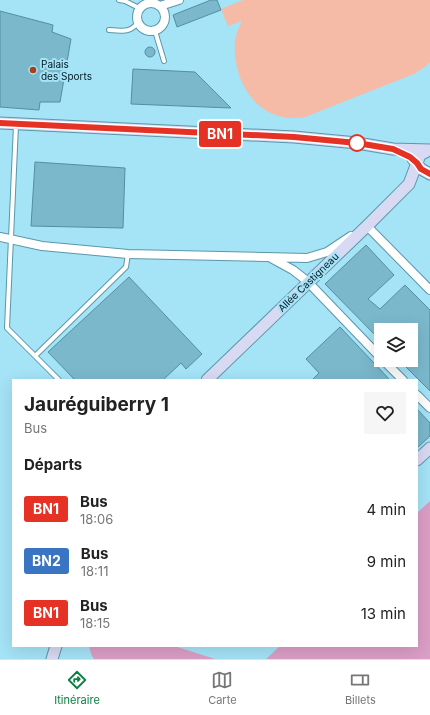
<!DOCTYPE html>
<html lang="fr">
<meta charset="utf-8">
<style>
:root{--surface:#fff;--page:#f6f6f6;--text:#222;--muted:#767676;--line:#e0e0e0;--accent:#0b8043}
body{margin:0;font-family:Inter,sans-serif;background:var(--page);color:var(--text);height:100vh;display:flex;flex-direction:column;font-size:15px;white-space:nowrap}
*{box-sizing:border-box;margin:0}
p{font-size:13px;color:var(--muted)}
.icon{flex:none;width:22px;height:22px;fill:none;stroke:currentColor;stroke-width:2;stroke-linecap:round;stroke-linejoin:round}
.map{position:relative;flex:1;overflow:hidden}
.sheet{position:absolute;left:12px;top:379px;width:406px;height:268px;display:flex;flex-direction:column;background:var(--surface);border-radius:0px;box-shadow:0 4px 16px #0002}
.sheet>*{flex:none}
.badge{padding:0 8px;border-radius:3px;font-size:14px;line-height:26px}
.controls{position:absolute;left:374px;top:323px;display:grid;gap:8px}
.controls a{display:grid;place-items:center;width:44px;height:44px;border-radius:0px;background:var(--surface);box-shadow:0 4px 16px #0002;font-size:20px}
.map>.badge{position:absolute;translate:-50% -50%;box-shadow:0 0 0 2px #fff}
h2{padding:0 12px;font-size:15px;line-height:36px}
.round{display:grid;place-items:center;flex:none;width:42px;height:42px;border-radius:0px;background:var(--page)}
.overview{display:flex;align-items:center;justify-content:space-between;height:68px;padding:0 12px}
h1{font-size:19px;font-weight:700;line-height:30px}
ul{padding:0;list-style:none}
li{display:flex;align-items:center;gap:12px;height:52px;padding:0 12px}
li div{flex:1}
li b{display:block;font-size:15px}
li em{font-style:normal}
li .badge{min-width:44px;font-weight:700;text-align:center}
.dock{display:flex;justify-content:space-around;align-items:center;height:56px;border-top:1px solid var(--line);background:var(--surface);font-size:11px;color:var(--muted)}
.dock a{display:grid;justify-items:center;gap:2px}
.dock .active{color:var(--accent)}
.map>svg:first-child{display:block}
</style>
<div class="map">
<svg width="430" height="659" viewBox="0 0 430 659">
<rect width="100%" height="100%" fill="#a5e3f7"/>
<!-- green -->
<path fill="#f6bba6" d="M243 0H430V62L425 67 414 74 305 117C298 118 290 119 283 117 249 110 232 73 235 41 236 33 239 27 242 21L228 26 221 9Z"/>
<!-- water -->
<path fill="#db9ec6" d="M430 501V659H266L280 646H417V513Z
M89 646H174L215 659H94L91 654Z"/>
<!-- building -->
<path fill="#7bb8cc" stroke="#538fa2" d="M211 0H217L221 10 177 27 173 15Z
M0 11 53 25 52 32 71 39 60 102H40L39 110 0 107Z
M145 52a5 5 0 1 1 10 0a5 5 0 1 1-10 0Z
M133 69 195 72 231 108 131 104Z
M35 162 125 168 123 228 31 226Z
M366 245 394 275 368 299 380 309 405 285 430 310V391L399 360H411V330H381V341L325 284Z
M129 277 202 354 186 369 181 363 163 380H75L48 352Z
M340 327 390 380H312L319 373 306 359Z
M417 409 430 423V436L417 448Z"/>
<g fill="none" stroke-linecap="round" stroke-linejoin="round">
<!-- lane casing -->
<g stroke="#5b97aa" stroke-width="6">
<path id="lane" d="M119 0 125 1 139 8
M109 30C122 30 128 34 138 23
M155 31 164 61
M16 125 7 328 59 380
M35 356 126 267 128 254"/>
</g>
<!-- street casing -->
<g stroke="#5b97aa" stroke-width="10">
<path id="street" d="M137 17a14 14 0 1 1 28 0a14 14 0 1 1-28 0Z
M160 6 179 0
M362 229 367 226 430 290
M0 237 42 246 128 254 307 258 327 252 351 236
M271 258 293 270 307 281 381 358
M383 360 403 380
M417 395 430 408"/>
</g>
<!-- secondary casing -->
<g stroke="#5b97aa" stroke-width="13">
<path id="secondary" d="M0 123 294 137 357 143 393 149 430 150
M413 159 421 169 430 174
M207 380 367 226 409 184 420 155 429 150
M417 460 430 448
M52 659 56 646"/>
</g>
<!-- lane -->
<use href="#lane" stroke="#fff" stroke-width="4"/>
<!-- street -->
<use href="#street" stroke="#fff" stroke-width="8"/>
<!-- secondary -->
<use href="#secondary" stroke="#d8d9f3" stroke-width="11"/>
</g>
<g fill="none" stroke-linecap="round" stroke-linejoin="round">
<!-- line casing -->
<g stroke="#fff" stroke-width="9">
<path id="line" d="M0 123 294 137 357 143 393 149 410 157 417 163 421 169 430 174"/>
</g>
<!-- line -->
<use href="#line" stroke="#e53225" stroke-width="6"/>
</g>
<!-- markers -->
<circle fill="#a64117" stroke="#a5e3f7" stroke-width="1.5" cx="33" cy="70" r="4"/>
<circle fill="#fff" stroke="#e53225" stroke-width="2" cx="357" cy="143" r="8"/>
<g text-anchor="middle" stroke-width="4" stroke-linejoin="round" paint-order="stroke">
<!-- poi labels -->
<g font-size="10" fill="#011920" stroke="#a5e3f7" text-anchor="start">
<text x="41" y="68">Palais<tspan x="41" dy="12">des Sports</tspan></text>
</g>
<!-- street labels -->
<g font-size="10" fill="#011920" stroke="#a5e3f7">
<text transform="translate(308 282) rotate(-44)" y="4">Allée Castigneau</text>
</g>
</g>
</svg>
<div class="controls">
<a><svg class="icon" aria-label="layers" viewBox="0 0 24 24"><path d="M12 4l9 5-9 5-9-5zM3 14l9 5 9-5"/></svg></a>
</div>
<b class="badge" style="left:220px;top:134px;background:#e53225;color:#fff">BN1</b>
<section class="sheet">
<div class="overview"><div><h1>Jauréguiberry 1</h1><p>Bus</p></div><a class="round"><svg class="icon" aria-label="heart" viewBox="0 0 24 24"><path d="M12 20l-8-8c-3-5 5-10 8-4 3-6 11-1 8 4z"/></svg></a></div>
<h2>Départs</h2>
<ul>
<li><span class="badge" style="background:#e53225;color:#fff">BN1</span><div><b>Bus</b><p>18:06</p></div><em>4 min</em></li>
<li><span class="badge" style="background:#3a75c4;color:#fff">BN2</span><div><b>Bus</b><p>18:11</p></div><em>9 min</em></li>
<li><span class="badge" style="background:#e53225;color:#fff">BN1</span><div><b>Bus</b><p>18:15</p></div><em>13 min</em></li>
</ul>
</section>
</div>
<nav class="dock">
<a class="active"><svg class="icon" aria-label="directions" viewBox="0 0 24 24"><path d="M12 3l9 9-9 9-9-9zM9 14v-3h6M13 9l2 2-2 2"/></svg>Itinéraire</a>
<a><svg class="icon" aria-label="map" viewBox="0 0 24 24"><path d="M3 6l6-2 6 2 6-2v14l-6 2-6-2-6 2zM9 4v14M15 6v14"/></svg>Carte</a>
<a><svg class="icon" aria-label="tickets" viewBox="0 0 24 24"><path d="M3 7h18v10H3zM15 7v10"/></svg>Billets</a>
</nav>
